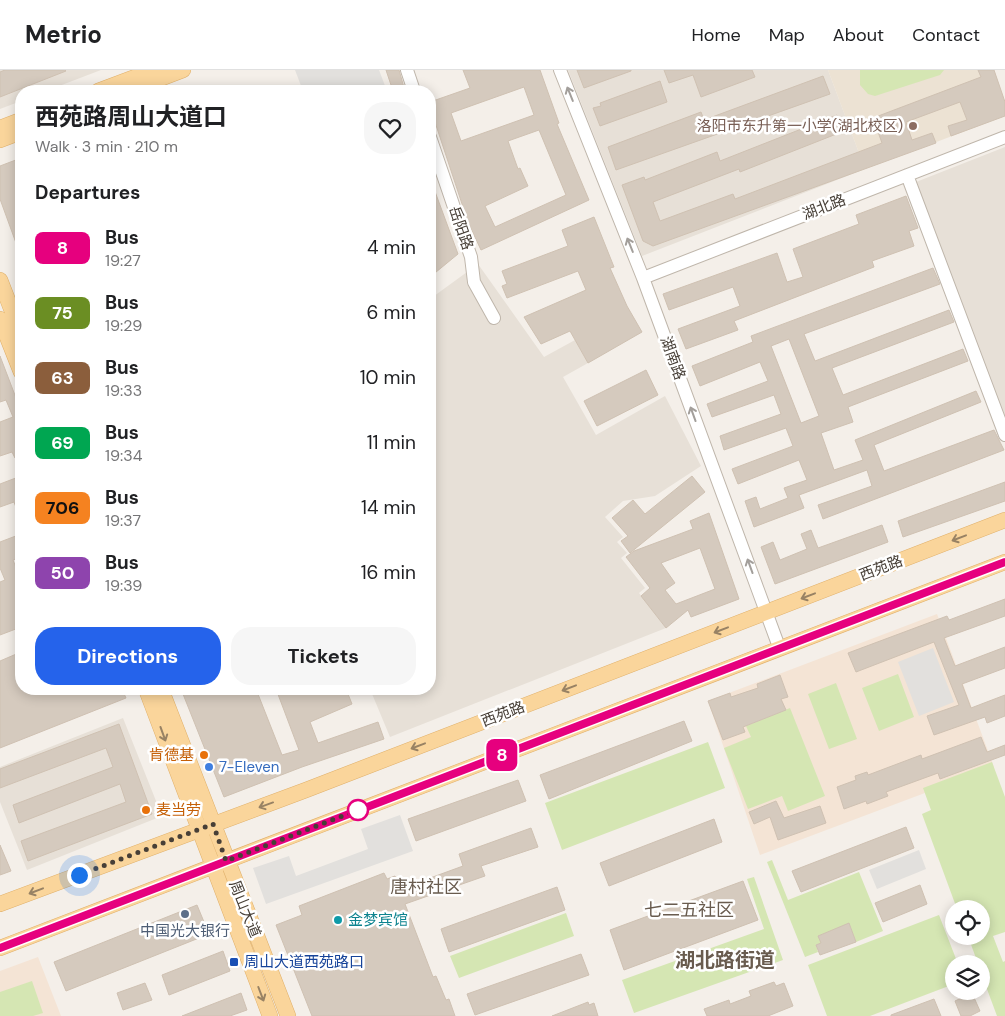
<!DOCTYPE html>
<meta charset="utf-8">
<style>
:root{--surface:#fff;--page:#f6f6f6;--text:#202124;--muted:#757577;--line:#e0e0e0;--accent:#2563eb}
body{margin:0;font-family:"DM Sans","Noto Sans SC",sans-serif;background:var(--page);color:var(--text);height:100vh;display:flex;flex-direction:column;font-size:19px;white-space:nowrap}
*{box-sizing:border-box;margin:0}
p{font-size:16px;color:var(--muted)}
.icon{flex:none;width:28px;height:28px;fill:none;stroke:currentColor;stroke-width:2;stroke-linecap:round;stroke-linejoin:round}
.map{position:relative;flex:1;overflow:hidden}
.drawer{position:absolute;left:15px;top:15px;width:421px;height:610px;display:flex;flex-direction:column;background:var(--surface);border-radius:20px;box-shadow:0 2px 12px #0003}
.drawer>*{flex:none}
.badge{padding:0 10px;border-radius:8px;font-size:18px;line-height:32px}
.tools{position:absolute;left:945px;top:830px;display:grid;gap:10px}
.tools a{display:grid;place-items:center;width:45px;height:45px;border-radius:50%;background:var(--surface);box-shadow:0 2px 12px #0003;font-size:25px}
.you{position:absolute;width:25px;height:25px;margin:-12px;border:4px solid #fff;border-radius:50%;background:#1a73e8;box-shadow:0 0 0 8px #1a73e833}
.map>.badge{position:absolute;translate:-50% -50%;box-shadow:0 0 0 2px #fff}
h2{padding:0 20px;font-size:19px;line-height:45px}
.round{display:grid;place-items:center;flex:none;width:52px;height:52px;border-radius:20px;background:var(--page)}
.overview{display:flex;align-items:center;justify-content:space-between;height:85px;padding:0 20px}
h1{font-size:24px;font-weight:700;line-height:38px}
.primary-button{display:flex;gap:10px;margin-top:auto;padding:10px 20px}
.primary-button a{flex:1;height:58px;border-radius:20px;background:var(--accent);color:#fff;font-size:20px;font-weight:700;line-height:58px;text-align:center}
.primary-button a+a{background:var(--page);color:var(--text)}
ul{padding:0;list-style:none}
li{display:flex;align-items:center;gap:15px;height:65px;padding:0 20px}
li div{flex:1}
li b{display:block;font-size:19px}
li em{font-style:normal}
li .badge{min-width:55px;font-weight:700;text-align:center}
header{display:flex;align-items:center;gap:30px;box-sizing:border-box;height:70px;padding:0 25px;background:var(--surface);border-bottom:1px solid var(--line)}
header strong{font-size:24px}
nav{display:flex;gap:28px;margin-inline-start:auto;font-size:18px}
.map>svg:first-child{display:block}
</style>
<header>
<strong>Metrio</strong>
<nav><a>Home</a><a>Map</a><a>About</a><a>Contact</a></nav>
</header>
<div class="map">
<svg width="1005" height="946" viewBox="0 0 1005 946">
<rect width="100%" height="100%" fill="#f4efe9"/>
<!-- residential -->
<path fill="#e7e0d7" d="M0 0H101L46 21H21V31L0 39Z
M568 0H828L865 99 642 186Z
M1005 77V356L916 112Z
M478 194 544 287 575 270 588 293 563 307 596 365 665 326 701 396 655 426 623 431 605 447 623 467 617 472 627 483 621 488 645 518 639 523 666 558 390 667 370 619H430V229Z
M123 648 162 746 27 800 0 732V697Z"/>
<!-- commercial -->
<path fill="#f4e4d5" d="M937 544 994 697 760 785 708 631Z
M38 887 61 946H0V901Z"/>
<!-- education -->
<path fill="#ece2d3" d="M828 0H994L1005 32V46L865 99Z"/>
<!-- green -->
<path fill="#d5e6b3" d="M860 0H944L940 5 875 26 868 24 860 15Z
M898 604 914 647 879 661 862 618Z
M836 613 857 669 829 679 808 624Z
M790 638 825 726 788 741 782 726 748 739 724 678 751 667 746 656Z
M708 672 725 718 562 780 545 733Z
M992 692 1005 727V862L993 866 1003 892 1005 891V946H997L981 903V894H978L968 866H981V839H957L922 744 931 740 923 718Z
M772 790 788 830 859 802 883 861 856 872 849 854 819 866 821 873 816 875 818 882 805 887 767 792Z
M754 807 783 890 634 943 622 910 764 859 747 809Z
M566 843 574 866 459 908 450 886Z
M939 845 958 894H954V914L870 946H827L808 895Z
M32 911 43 943 33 946H0V922Z"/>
<!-- parking -->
<path fill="#e2e0dd" d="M295 0H379L387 21H303Z
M933 578 954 632 919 646 898 592Z
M400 745 413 781 266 834 253 798 289 786 296 806 368 779 361 759Z
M919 780 926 799 877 819 869 800Z"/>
<!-- building -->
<path fill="#d5cabe" stroke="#cfc1b2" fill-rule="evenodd" d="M5 0H65L66 1 0 27V2Z
M386 0H399L405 21H393Z
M463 0H540L559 53 557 54 589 130 481 180 468 152 430 37V32L470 18ZM524 17 534 45 461 71 451 43ZM539 60 566 125 495 157 485 136 528 116 520 98 518 99 508 71Z
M577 0H631V1L584 18Z
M664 0H752L755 7 701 27 693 5 669 13Z
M978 0H994L1005 32V46L951 66 948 56 967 50 960 32 906 52 912 70 932 63 936 73 653 176 643 171 622 115 644 107 645 110 717 82 720 91 837 45 844 61 740 102 739 99 653 132 660 151 733 124 735 129 882 73 873 48 981 7Z
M823 6 830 24 616 100 608 77 701 42 704 50Z
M660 11 667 32 600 56 593 38 601 36 600 33Z
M21 88V184H20L0 129V96Z
M430 108 458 184 430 207Z
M906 126 918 158 909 161 914 176 872 191 874 197 734 251 738 260 686 279 678 259 740 236 733 217 669 240 663 224 777 183 787 212 803 207 793 179 859 154 856 145Z
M594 147 614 197 610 198 627 236 642 262 588 293 570 261 541 274 524 247 586 220 578 201 507 228 502 216 507 214 502 201 568 176 562 160Z
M933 198 940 214 804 264 815 291 949 240 954 252 832 298 843 325 963 279 968 291 848 337 853 352 821 363 834 400 863 390 855 370 976 321 981 332 874 375 884 401 994 360 1004 380 823 449 818 435 872 416 867 400 799 425 804 438 754 457 745 431 756 427 760 439 788 428 784 418 807 410 799 390 738 414 732 399 793 376 786 358 724 380 720 366 781 344 774 325 712 347 707 334 768 311 760 292 700 316 692 296 753 272 751 266ZM789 269 819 346 801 353 771 276Z
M0 286 21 341V386L15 388 12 382 0 386V352L13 347 6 330 0 332Z
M646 300 658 325 597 356 584 331Z
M21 406V448H20L14 432 0 437V414Z
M692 406 705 422 630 483 621 471 628 466 612 448 633 430 645 444Z
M1005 412V431L903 467 898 451Z
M709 443 739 529 691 547 688 540 666 558 641 526 650 518 626 487 634 481 693 459 690 451ZM700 478 715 519 676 534 665 520 675 513 661 493Z
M882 455 888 472 775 514 761 477 773 472 780 490 807 479 801 464 811 460 818 478Z
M21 464V487L13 490 19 505 21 504V557L0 565V512L5 510 0 498V472Z
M1005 529V546L944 568 955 596 1005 577V598L962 614 971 638 1005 625V646L987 653 985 647 934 665 927 646 959 635 934 572 856 602 848 583 947 546 949 550Z
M21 582V619H122L126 628 0 678V591Z
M780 605 788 627 781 629 786 640 743 657 745 662 723 670 708 631 730 623 731 627 758 618 757 614Z
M181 619H256L282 685 299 680 276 619H346L352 634 310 652 318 673 378 652 384 669 302 697 224 727Z
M684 651 692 671 549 729 540 705Z
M119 654 152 744 28 791 21 771 126 732 120 714 19 753 13 735 113 697 106 678 0 718V699Z
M981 667 987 682 1005 675V685L940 709 938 703 886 722 888 726 867 734 866 731 844 739 837 717 856 710 855 706 867 702 868 705 921 685 922 689Z
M518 710 526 731 416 771 408 749Z
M776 731 784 748 820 736 826 753 778 770 770 747 754 754 749 742Z
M714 749 722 772 609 816 600 793Z
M906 757 914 778 801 822 792 801Z
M531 758 538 777 481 796 485 806 405 834 433 907 436 906 446 930 449 929 455 946H312L276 855 302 845 299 836 384 803 387 809 395 806 400 819 463 796 459 784Z
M0 775 11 801 0 805Z
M743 811 758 850 624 900 610 860Z
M920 815 927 834 883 852 875 833Z
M557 817 565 840 449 882 441 859Z
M197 835 209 864 66 921 54 892Z
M849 853 856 872 820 885 816 875 821 873 818 866Z
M223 881 230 901 169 925 162 905Z
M581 884 589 905 475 945 467 924Z
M774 912 776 916 784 913 793 936 768 946H707L704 939 729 930 730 934 751 926 749 921Z
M145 913 152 930 123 940 117 923Z
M241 923 247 940 230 946H182Z
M972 923 980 941 970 946H961L955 931Z
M934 929 941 946H891V945Z
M588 932 589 935 594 933 598 946H552Z"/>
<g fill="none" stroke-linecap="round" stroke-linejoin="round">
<!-- minor casing -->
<g stroke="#bfb6ab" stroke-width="14">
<path id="minor" d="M407 0 414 21
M560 0 643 208 779 577
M430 67 471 187 474 212 494 248
M907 105 1005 365
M643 208 1005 67"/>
</g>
<!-- major casing -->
<g stroke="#e0b06a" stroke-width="16">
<path id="major" d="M98 21 154 0
M128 21 183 0
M0 58 21 50
M0 70 21 62
M0 210 21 264
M0 249 21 302
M146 619 270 946
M161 619 288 946
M0 834 306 720 1005 450
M0 878 1005 492"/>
</g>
<!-- minor -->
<use href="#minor" stroke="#fff" stroke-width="12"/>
<!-- major -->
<use href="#major" stroke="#fad59b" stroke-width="15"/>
</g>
<!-- one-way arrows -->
<defs><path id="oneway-shaft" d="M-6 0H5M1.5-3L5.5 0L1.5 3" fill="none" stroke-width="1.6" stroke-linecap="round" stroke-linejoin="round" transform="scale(1.25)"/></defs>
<g stroke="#a39f9b">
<use href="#oneway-shaft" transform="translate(570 24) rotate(-112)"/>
<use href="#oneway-shaft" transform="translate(630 175) rotate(-112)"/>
<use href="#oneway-shaft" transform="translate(693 344) rotate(-110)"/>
<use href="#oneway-shaft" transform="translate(750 496) rotate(-110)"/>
</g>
<g stroke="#988264">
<use href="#oneway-shaft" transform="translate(959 468) rotate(159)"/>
<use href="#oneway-shaft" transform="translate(808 526) rotate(159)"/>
<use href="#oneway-shaft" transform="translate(721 560) rotate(159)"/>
<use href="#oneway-shaft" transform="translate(569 618) rotate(159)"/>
<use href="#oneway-shaft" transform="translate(163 664) rotate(70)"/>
<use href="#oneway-shaft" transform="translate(418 676) rotate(159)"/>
<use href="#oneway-shaft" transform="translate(266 735) rotate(160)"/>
<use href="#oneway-shaft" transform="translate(36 821) rotate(159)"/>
<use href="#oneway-shaft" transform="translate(261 924) rotate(69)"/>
</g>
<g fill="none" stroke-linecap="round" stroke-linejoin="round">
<!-- line casing -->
<g stroke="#fff" stroke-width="11">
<path id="line" d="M0 878 1005 492"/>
</g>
<!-- line -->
<use href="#line" stroke="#e6007e" stroke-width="8"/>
<!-- walk -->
<path stroke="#473f37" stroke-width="5" stroke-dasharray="0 9" d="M79 805 213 754 226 791 358 740"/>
</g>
<!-- markers -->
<circle fill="#8d6e63" stroke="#fff" stroke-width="2" cx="913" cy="56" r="5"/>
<g fill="#e8710a" stroke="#fff" stroke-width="2">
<circle cx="204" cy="685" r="5"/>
<circle cx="146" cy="740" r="5"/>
</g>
<circle fill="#3f7fe0" stroke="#fff" stroke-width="2" cx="209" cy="697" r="5"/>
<circle fill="#fff" stroke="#e6007e" stroke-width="2.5" cx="358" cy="740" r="10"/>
<circle fill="#5c6f8a" stroke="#fff" stroke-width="2" cx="185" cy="844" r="5"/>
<circle fill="#0f9aa8" stroke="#fff" stroke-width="2" cx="338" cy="850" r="5"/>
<rect fill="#1a4fb4" stroke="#fff" stroke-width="2" x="229" y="887" width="10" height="10" rx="2.5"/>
<g text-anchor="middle" stroke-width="5" stroke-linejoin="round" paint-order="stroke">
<!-- education labels -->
<g font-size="15" fill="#785e54" stroke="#fff" text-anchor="end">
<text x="903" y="61">洛阳市东升第一小学(湖北校区)</text>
</g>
<!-- street labels -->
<g font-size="15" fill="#473f37" stroke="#fff">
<text transform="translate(824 137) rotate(-21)" y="5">湖北路</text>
<text transform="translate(461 158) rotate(71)" y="5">岳阳路</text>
<text transform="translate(673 288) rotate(70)" y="5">湖南路</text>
<text transform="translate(881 498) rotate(-21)" y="5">西苑路</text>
<text transform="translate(503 644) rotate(-21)" y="5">西苑路</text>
<text transform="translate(245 839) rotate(68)" y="5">周山大道</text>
</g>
<!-- food labels -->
<g font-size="15" fill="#c56008" stroke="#fff" text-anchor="end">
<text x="194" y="690">肯德基</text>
<text x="156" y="745" text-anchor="start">麦当劳</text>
</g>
<!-- shop labels -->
<g font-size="15" fill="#366cbe" stroke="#fff" text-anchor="start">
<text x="219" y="702">7-Eleven</text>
</g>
<!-- culture labels -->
<g font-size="15" fill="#0d838f" stroke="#fff" text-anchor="start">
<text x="348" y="855">金梦宾馆</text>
</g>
<!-- service labels -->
<g font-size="15" fill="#4e5e75" stroke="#fff">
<text x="185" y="866">中国光大银行</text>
</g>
<!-- transit labels -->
<g font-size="15" fill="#164399" stroke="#fff" text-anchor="start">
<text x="244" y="897">周山大道西苑路口</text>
</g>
<!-- quarter labels -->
<g font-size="18" fill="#695c4f" stroke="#fff">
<text x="426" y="823">唐村社区</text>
<text x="689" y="846">七二五社区</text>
</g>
<!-- district labels -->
<g font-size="20" font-weight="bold" fill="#695c4f" stroke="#fff">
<text x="725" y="897">湖北路街道</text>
</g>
</g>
</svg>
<div class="tools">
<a><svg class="icon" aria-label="locate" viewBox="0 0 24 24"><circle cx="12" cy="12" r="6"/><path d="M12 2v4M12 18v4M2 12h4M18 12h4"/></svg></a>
<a><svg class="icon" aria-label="layers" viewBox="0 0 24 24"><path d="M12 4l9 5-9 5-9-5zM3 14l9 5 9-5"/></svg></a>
</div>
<div class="you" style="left:79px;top:805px"></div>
<b class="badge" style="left:502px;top:685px;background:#e6007e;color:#fff">8</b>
<section class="drawer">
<div class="overview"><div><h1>西苑路周山大道口</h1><p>Walk · 3 min · 210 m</p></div><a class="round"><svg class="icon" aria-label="heart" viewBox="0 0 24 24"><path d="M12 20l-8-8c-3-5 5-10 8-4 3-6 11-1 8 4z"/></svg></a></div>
<h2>Departures</h2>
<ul>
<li><span class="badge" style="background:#e6007e;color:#fff">8</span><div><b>Bus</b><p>19:27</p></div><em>4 min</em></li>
<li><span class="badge" style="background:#6b8e23;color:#fff">75</span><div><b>Bus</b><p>19:29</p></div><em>6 min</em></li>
<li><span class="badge" style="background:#8b5e3c;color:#fff">63</span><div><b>Bus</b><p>19:33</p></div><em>10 min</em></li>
<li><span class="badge" style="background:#00a651;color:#fff">69</span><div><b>Bus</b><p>19:34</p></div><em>11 min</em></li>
<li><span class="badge" style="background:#f58220;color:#111">706</span><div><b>Bus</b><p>19:37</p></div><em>14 min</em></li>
<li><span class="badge" style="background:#8e44ad;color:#fff">50</span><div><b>Bus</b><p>19:39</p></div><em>16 min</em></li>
</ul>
<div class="primary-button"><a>Directions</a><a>Tickets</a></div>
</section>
</div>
